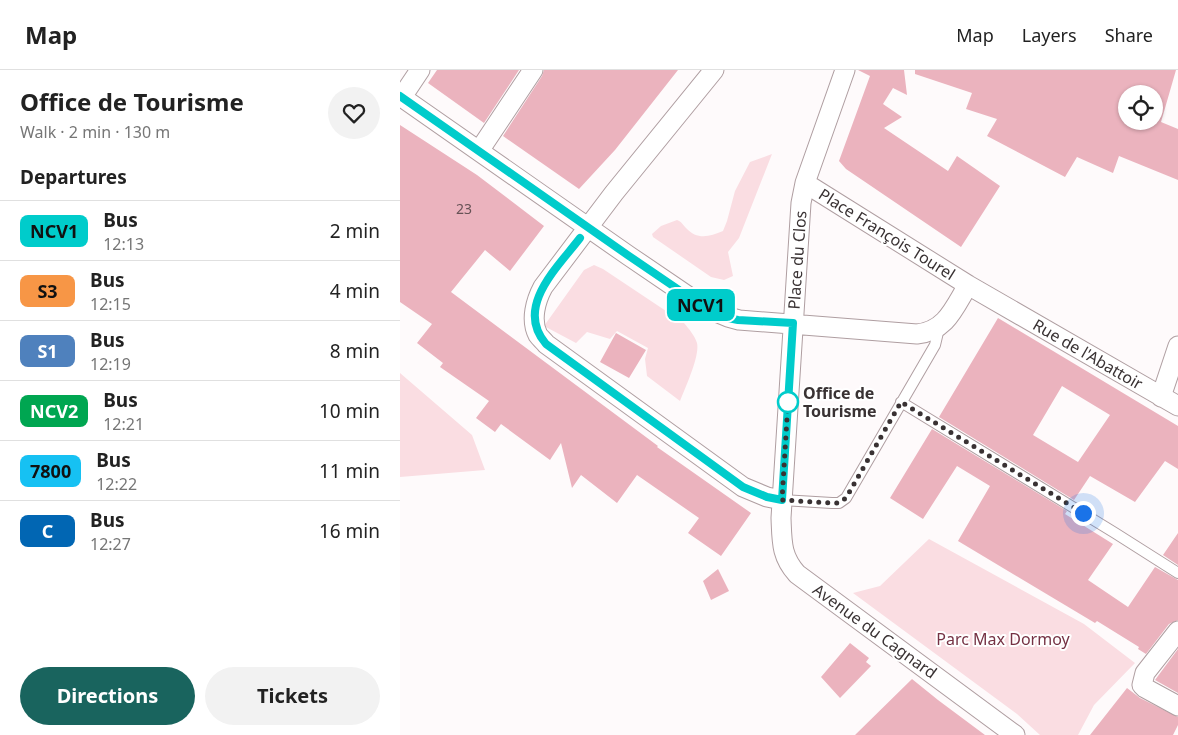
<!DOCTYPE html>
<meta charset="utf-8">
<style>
:root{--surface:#fff;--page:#f2f2f2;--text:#222;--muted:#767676;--line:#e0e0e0;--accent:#19645e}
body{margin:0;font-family:"Noto Sans",sans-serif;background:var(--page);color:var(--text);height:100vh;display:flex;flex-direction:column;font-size:19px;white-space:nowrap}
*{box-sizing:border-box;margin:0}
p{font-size:16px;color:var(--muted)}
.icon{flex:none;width:28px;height:28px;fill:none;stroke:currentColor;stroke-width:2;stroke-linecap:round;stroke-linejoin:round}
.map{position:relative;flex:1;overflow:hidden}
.panel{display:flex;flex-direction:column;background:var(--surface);width:400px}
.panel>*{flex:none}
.badge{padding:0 10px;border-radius:8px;font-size:18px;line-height:32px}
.controls{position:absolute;left:718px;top:15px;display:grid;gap:10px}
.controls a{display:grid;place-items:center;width:45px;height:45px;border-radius:50%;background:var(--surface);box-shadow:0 1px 4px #0004;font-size:25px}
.you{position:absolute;width:25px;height:25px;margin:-12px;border:4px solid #fff;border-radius:50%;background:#1a73e8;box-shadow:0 0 0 8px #1a73e833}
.map>.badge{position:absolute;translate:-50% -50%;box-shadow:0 0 0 2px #fff}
h2{padding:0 20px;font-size:19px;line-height:45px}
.round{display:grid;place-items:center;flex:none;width:52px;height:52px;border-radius:26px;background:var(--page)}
.overview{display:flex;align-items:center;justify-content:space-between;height:85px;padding:0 20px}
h1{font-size:24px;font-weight:700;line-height:38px}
.button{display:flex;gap:10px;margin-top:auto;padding:10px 20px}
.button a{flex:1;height:58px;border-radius:30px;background:var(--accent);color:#fff;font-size:20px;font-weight:700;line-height:58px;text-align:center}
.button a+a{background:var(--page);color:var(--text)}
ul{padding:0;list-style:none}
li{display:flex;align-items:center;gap:15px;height:60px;padding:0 20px;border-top:1px solid var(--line)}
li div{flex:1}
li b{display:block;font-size:19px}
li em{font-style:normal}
li .badge{min-width:55px;font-weight:700;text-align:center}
header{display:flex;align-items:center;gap:30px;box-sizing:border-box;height:70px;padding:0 25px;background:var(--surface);border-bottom:1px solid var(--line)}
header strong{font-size:24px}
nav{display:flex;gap:28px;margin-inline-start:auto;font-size:18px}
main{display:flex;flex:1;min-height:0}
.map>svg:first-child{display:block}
</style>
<header>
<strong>Map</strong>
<nav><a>Map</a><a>Layers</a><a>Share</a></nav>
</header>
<main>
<section class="panel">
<div class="overview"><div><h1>Office de Tourisme</h1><p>Walk · 2 min · 130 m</p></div><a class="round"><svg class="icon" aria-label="heart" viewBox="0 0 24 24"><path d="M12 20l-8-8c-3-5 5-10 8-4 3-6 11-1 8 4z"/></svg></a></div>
<h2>Departures</h2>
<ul>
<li><span class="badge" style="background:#00cccb;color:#111">NCV1</span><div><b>Bus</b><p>12:13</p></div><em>2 min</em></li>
<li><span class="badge" style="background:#f79646;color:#111">S3</span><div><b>Bus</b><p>12:15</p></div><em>4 min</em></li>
<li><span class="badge" style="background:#4f81bd;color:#fff">S1</span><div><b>Bus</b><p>12:19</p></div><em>8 min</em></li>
<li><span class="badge" style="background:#00a651;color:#fff">NCV2</span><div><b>Bus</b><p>12:21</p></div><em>10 min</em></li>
<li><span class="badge" style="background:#16c1f3;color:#111">7800</span><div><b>Bus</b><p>12:22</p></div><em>11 min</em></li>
<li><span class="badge" style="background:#0166b3;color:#fff">C</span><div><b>Bus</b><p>12:27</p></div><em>16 min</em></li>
</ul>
<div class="button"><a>Directions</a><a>Tickets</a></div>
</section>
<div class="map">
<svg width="778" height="665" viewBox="0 0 778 665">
<rect width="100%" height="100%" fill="#fefafb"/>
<!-- green -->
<path fill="#fadde2" d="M372 84 339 168 328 182 333 206 324 210 311 207 253 167 252 164 261 156 277 150C282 152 282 154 286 158 297 170 309 167 323 161L327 151 335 121 350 92Z
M194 195 203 199 284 253C289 259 295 266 297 273 300 286 285 318 280 331L247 306 245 289 248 278 217 261 210 269 187 262 176 273 144 256 184 200Z
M0 303 72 365 85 400 0 407Z
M529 469 684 554 735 593 694 635 678 665H640L617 644 453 523 480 516Z"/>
<!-- building -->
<path fill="#ebb3be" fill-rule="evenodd" d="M37 0H119L84 53 28 13Z
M144 0H278L215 80 179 119 103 66 142 6Z
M458 0H504L507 25 493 18 483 34 502 47 484 58 548 101 557 86 600 116 561 177 446 99 439 91 470 6Z
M515 0H776L761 52 778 59V110L719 86 713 103 677 87 665 107 587 66 597 49 566 39 572 23 515 4ZM726 24H754V51H726Z
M0 55 77 105 144 156 110 201 85 180 51 222 258 376 257 377 351 443 321 486 288 463 299 448 237 405 217 433 181 405 172 418 161 373 150 390 101 354 95 362 76 348 89 331 40 297 43 293 17 273 32 254 0 232Z
M598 248 778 356V399L765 391 735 432 690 406 674 430 539 347ZM662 316 710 345 678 392 633 365Z
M216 263 246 280 229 308 200 292Z
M532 359 667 441 665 444 713 474 688 510 728 537 755 497 778 510V550L769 554 746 584 738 579 739 577 697 551 695 553 558 471 590 416 557 396 523 449 490 428Z
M778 463V495L763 485Z
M318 499 329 521 311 530 303 511Z
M450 573 469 588 466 592 471 596 440 628 421 607Z
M778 579V623L755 610Z
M512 609 538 630 585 665H455Z
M727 618 740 628 778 647V655L773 665H690Z"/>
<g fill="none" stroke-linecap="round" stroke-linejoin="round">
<!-- lane casing -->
<g stroke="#af9ea1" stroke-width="12">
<path id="lane" d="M501 332 715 463 778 503
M382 430 432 433H439L446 428 535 275 539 258"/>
</g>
<!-- street casing -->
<g stroke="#af9ea1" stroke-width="21">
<path id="street" d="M314 0 214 123 143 217C136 230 130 250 138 265 140 268 144 271 146 274L343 417 367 427 382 430
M445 0 405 113 401 133 381 448C382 472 381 486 397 504L615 665
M0 26 229 186 304 237 328 247 339 250 517 264C546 261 554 238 568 215
M2 27 20 0
M79 81 133 0
M405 113 568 215 778 336
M761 327 778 276
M778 561 745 603 742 615 745 618 778 636"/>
</g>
<!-- lane -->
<use href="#lane" stroke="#fff" stroke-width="10"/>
<!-- street -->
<use href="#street" stroke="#fff" stroke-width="19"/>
</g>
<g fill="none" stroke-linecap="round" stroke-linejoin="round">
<!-- line casing -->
<g stroke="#fff" stroke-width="11">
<path id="line" d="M0 26 229 186 304 237 328 248 338 250 393 253 382 430 367 427 343 417 146 274C114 237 158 197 180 168"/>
</g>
<!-- line -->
<use href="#line" stroke="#00cccb" stroke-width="8"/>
<!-- walk -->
<path stroke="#393233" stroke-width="5" stroke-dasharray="0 9" d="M388 332 382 430 432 433H439L446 428 501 332 683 443"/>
</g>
<!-- markers -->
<circle fill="#fff" stroke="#00cccb" stroke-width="2.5" cx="388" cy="332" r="10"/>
<g text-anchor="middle" stroke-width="4" stroke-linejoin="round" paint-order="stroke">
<!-- number labels -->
<g font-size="14" fill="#665256">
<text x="64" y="144">23</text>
</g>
<!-- street labels -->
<g font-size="16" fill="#393233" stroke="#fff">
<text transform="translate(487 164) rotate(32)" y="6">Place François Tourel</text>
<text transform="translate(397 190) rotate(-86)" y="6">Place du Clos</text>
<text transform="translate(688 284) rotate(30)" y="6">Rue de l'Abattoir</text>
<text transform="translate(475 561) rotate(36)" y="6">Avenue du Cagnard</text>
</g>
<!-- stop labels -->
<g font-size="16" font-weight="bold" fill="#393233" stroke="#fff" text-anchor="start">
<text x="403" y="329">Office de<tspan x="403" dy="18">Tourisme</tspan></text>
</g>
<!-- park labels -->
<g font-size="16" fill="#753244" stroke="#fff">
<text x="603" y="575">Parc Max Dormoy</text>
</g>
</g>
</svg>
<div class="controls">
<a><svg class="icon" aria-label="locate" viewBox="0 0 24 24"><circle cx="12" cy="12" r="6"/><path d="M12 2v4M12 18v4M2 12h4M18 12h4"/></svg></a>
</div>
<div class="you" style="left:683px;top:443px"></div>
<b class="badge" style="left:301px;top:235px;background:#00cccb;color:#111">NCV1</b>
</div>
</main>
